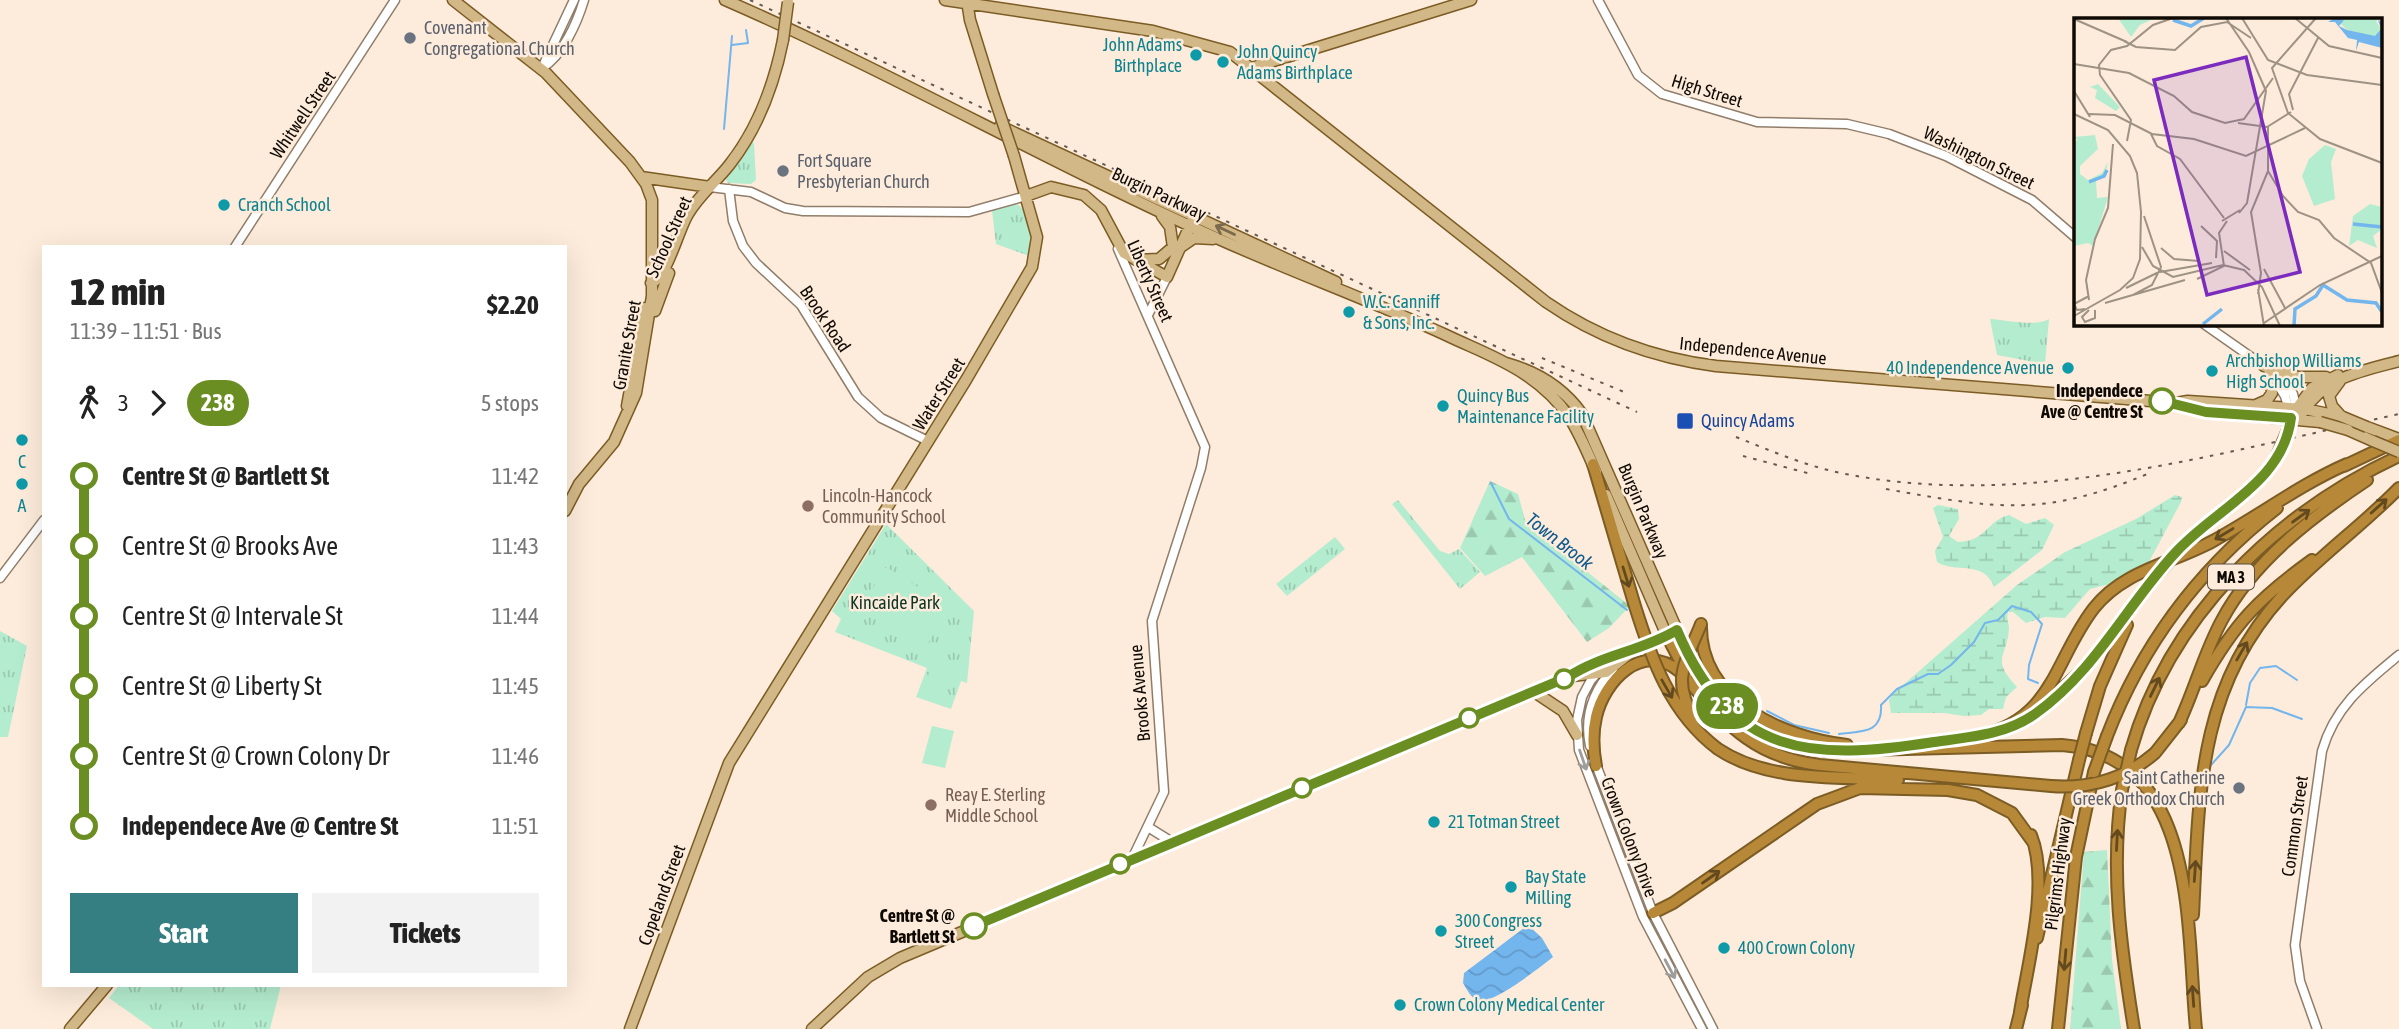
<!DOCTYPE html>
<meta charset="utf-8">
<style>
:root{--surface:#fff;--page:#f2f2f2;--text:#222;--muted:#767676;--accent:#357e81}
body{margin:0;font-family:"Asap Condensed",sans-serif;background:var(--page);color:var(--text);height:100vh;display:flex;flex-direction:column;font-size:26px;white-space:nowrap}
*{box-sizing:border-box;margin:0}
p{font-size:23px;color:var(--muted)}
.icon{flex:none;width:38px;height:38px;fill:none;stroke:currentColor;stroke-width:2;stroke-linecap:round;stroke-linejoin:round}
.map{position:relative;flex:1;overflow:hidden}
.side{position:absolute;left:42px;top:245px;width:525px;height:742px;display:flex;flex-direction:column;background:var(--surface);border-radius:0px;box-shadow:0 7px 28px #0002}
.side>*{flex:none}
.badge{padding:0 14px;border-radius:23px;font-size:24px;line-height:46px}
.map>.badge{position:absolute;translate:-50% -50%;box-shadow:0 0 0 4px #fff}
.legs{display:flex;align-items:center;gap:10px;height:77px;padding:0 28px;font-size:23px}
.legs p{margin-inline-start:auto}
.headline{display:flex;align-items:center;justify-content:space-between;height:119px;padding:0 28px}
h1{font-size:38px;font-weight:800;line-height:52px}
.cta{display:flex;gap:14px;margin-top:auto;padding:14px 28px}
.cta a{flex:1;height:80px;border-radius:0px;background:var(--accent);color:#fff;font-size:28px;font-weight:800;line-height:80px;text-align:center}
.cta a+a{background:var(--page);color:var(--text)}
ul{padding:0 28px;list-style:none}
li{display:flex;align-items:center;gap:24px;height:70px;font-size:26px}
li i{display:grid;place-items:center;width:10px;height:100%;margin:0 9px;background:currentColor}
li i::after{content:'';width:18px;height:18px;margin:-9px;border:5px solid;border-radius:50%;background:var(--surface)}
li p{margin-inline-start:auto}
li:first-child i{background:linear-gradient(#0000 50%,currentColor 0)}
li:last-child i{background:linear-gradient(currentColor 50%,#0000 0)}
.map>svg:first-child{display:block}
</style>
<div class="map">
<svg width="2399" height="1029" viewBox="0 0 2399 1029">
<defs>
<pattern id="forest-firs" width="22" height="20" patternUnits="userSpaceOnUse" patternTransform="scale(1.75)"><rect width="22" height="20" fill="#b4eccf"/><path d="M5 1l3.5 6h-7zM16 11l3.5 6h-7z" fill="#9ac9b0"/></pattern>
<pattern id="wetland-marsh" width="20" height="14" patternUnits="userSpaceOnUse" patternTransform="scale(1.75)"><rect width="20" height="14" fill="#b4eccf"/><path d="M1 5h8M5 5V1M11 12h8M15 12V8" fill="none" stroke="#9ac9b0"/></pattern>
<pattern id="park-tufts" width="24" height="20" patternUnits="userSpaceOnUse" patternTransform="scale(1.75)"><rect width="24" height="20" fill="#b4eccf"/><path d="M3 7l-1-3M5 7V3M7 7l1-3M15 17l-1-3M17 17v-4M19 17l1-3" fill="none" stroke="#9ac9b0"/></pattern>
<pattern id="water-waves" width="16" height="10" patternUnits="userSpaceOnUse" patternTransform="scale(1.75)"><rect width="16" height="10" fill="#73b5ed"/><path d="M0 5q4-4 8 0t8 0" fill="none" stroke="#629aca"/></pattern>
</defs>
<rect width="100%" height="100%" fill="#fdecdb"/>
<!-- forest -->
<path fill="url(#forest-firs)" d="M1490 481 1518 494 1526 523 1630 606 1609 628 1587 642 1522 557 1485 576 1460 548Z
M2107 850 2112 959 2121 1029H2070L2084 852Z"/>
<!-- wetland -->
<path fill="url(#wetland-marsh)" d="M2175 495 2182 497 2181 502 2149 562 2110 584 2090 589 2065 618 2045 617 2026 623 2013 612H2008C2006 619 2009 622 2009 629 2007 658 1990 658 2017 687L2006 697 2003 709H1989L1981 715 1964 716 1944 713H1891L1889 700 1893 694 2017 585 2065 552 2136 519Z
M1938 505 1958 509 1959 519 1949 536 1958 542C1987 541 1986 521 2009 515L2026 524 2045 518 2054 525 2042 550 1994 587C1984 559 1955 574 1937 562L1935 551 1943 537 1933 508Z"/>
<!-- park -->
<path fill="url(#park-tufts)" d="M750 140 754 143 756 180 751 184 728 183 725 178Z
M1017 204C1032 214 1031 240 1029 256L996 244 992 210Z
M1990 319C2006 320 2037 327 2049 319L2045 364 1997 355Z
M1398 500 1440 551 1449 554 1459 549 1480 572 1460 589 1392 504Z
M886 524 974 611 967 683 961 681 951 709 916 697 927 668 835 632 841 619 832 611Z
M1335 537 1345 549 1287 596 1276 584Z
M0 631 27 646 8 737H0Z
M119 985H281L270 1029H153L109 998Z"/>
<!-- pitch -->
<path fill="#b4eccf" d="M886 567 950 607 925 648 860 608Z
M934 661 946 666 933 697 921 693Z
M932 726 954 731 945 768 922 763Z"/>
<!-- water -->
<path fill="url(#water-waves)" d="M1528 925 1542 938 1553 957C1540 967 1492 1006 1477 1000 1471 998 1466 988 1463 983L1464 973Z"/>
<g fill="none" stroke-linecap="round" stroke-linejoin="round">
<!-- stream -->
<path stroke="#73b5ed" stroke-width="2" d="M732 45 748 43 746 30
M724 129 732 36
M1491 483 1509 519 1627 610
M2246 705 2250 683 2260 668 2276 666 2297 680
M1767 711 1794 725 1829 733
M1839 734C1861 731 1883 734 1881 705L1897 689 1928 674H1938L1951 665 1974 642 1985 623 1998 620 2012 606 2031 612 2042 624 2029 665 2028 679 2038 683
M2211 765 2229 745 2246 707 2272 708 2302 719"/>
<!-- minor casing -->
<g stroke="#907d6a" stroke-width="11">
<path id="minor" d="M1598 0 1638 75 1662 94 1757 122 1847 124 1889 134 1946 156 2032 200 2075 237
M542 68C563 55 577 23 584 0
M542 68 574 0
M710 187 751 192 785 208 803 211 969 212 1026 196
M729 189 733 221 743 246 756 263 801 305 858 397 881 418 928 441
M235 247 395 0
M1118 249 1205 447 1201 468 1152 621 1164 792 1132 859
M1148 315 1167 277
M2204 324 2281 378 2293 394 2299 418
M2271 374 2285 396 2291 418
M0 578 44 520
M1612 658 1591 680 1582 697 1577 720 1579 750 1643 917 1702 1029
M1590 746C1584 717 1593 691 1613 669
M1595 762 1653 913 1713 1029
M1148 827 1172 842
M2317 1029 2300 981 2295 945 2322 751C2335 706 2365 683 2399 655"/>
</g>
<!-- major casing -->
<g stroke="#7c5c25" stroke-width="13">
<path id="major" d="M453 0 546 73 630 162 646 184 652 200V296L636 393 614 442 579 484 565 511
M725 0C893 73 1053 165 1221 240 1295 273 1372 301 1446 335 1473 348 1501 358 1526 375 1567 403 1577 428 1596 472
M945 0 1153 31 1230 52 1546 302C1598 338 1653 358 1716 366L2176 403 2188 401 2305 409 2343 417
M967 1 970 20 993 94
M1251 68 1471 0
M1000 126 1336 282
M641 177 710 187
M1026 196 1051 187 1084 195 1101 210 1124 253 1167 277 1191 223
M1181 247 1194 238 1213 239
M1136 260 1159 259 1173 247 1170 227 1162 216
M651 283C667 278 678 230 688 214 699 195 717 181 730 164 758 128 774 85 783 40
M655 311 669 273
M2264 366 2298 377H2326
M2176 403 2206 412 2320 422
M2256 405 2267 400 2272 393 2270 373
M627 406 645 308
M2295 411 2312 388 2338 375
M2303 412C2324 377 2362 371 2399 361
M2340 415 2332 406 2329 396 2340 381
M2367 427 2399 439
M2348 430 2373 441
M1606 495 1667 636
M1572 676 1606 672 1630 653
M1533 691 1563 711 1577 735
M70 1029 107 985
M630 1029 729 763 966 380 1032 267 1037 237 1014 156
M812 1029 868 977 900 958 1568 677C1601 655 1642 651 1677 630L1582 414C1563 387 1538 372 1506 363"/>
</g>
<!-- highway casing -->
<g stroke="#7c5c25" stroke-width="14">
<path id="highway" d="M1593 464 1634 603
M2344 466 2399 440
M2185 543 2257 482 2274 463
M1701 624C1699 701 1784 738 1847 745
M1677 630 1695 666 1726 705 1760 734 1787 745 1828 751 2062 745C2200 756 2186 931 2196 1029
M1667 636 1687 674
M2202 681C2235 623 2258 599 2312 560
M2035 714 2088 665 2153 580
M2179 723C2195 689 2204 653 2222 620 2253 561 2313 516 2367 480
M2086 733 2100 686 2127 625
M1982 735C2054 718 2055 658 2094 608 2124 570 2173 563 2213 541 2259 516 2299 485 2347 464
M2107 736C2142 645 2200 568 2277 508
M1935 742 1988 734
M1718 749C1769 783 1839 776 1898 780
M2131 750C2169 617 2275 514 2399 456
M2155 753 2181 720
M1596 766C1593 750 1592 734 1596 717 1604 681 1642 641 1679 671 1723 719 1750 757 1820 765L2051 786
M2122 790C2110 870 2121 949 2134 1029
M1653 913 1673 903 1817 804 1860 788 1948 790 1977 795 2012 813 2033 842
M2193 915C2199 797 2197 689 2282 596 2318 557 2362 526 2399 488
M2037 938 2079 760
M2020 1012C2028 963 2050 882 2031 835
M2016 1029 2022 1005
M2058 1029 2076 857 2094 772"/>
</g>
<!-- minor -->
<use href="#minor" stroke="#fff" stroke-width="8"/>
<!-- major -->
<use href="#major" stroke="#d3b887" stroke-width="10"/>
<!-- highway -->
<use href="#highway" stroke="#b68837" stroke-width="10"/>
<!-- rail -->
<path stroke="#645a51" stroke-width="2" stroke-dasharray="3.5 7" stroke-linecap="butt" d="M750 0 1637 412
M1542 358 1629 394
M1736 437C1769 450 1801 464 1836 472 2022 512 2218 453 2399 414
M1743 456 1811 474
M1886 489C1998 509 2044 518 2152 472"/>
<!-- major-bridge casing -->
<g stroke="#7c5c25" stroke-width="13" stroke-linecap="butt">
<path id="major-bridge" d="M783 40 788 2
M993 94 1014 156
M2343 417 2367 427
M2320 422 2348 430
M2373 441 2399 452"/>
</g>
<!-- highway-bridge casing -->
<g stroke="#7c5c25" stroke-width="14" stroke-linecap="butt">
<path id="highway-bridge" d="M2274 463 2290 425
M2153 580 2185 543
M1634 603C1651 658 1670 713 1718 749
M1695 720C1670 679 1686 662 1701 624
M2079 760 2086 733
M2094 772 2107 736
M2051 786C2091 789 2125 779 2155 753
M2122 790 2131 750"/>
</g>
<!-- major-bridge -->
<use href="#major-bridge" stroke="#d3b887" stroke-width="10"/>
<!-- highway-bridge -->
<use href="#highway-bridge" stroke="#b68837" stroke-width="10"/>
</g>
<!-- one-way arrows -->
<defs><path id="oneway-shaft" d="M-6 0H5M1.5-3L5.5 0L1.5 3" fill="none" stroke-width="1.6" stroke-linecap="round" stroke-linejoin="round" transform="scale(1.75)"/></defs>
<use stroke="#7b6a4c" href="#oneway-shaft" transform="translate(1225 230) rotate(-155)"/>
<g stroke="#63491e">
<use href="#oneway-shaft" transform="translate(2379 506) rotate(-42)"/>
<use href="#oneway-shaft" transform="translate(2301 516) rotate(-36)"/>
<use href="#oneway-shaft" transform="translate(2224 534) rotate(149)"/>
<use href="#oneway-shaft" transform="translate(1626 577) rotate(73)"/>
<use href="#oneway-shaft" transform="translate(2242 651) rotate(-60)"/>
<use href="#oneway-shaft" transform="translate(2155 687) rotate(-64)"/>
<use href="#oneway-shaft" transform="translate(1667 689) rotate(60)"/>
<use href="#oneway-shaft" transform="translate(2117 840) rotate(-87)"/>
<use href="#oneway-shaft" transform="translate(2195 871) rotate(-86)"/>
<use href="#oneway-shaft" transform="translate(1711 877) rotate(-35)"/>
<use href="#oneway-shaft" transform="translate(2065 960) rotate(95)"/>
<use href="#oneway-shaft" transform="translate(2193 996) rotate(-94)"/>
</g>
<g stroke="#9f9d9b">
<use href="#oneway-shaft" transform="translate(1583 760) rotate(71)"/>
<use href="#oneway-shaft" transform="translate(1670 969) rotate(62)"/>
</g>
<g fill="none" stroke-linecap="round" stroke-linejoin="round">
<!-- line-1 casing -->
<g stroke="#fff" stroke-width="16">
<path id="line-1" d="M974 926 1568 677C1601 655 1642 651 1677 630 1731 758 1813 761 1934 742 1970 737 2005 735 2035 714 2096 671 2127 604 2177 551 2217 508 2283 482 2291 418L2206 412 2162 401"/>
</g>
<!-- line-1 -->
<use href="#line-1" stroke="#6b8e23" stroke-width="10"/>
</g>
<!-- markers -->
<g fill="#6b7280" stroke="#fdecdb" stroke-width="2.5">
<circle cx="410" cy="38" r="7"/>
<circle cx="783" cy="171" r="7"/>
<circle cx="2239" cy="788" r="7"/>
</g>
<g fill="#0f9aa8" stroke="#fdecdb" stroke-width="2.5">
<circle cx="1196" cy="55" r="7"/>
<circle cx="1223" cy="62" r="7"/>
<circle cx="224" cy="205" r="7"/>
<circle cx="1349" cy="312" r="7"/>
<circle cx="2068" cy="368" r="7"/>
<circle cx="2212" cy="371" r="7"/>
<circle cx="1443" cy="406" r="7"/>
<circle cx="22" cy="440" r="7"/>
<circle cx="22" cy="484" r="7"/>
<circle cx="1434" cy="822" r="7"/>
<circle cx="1511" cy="887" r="7"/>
<circle cx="1441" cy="931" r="7"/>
<circle cx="1724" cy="948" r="7"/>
<circle cx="1400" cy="1005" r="7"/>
</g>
<g fill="#fff" stroke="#6b8e23" stroke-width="3.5">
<circle cx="2162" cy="401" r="12"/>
<circle cx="1564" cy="679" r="9"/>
<circle cx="1469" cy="718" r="9"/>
<circle cx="1302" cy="788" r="9"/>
<circle cx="1120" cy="864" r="9"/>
<circle cx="974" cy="926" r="12"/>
</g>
<rect fill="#1a4fb4" stroke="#fdecdb" stroke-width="2.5" x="1676" y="412" width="18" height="18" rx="3.5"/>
<g fill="#8d6e63" stroke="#fdecdb" stroke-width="2.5">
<circle cx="808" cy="506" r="7"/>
<circle cx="931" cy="805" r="7"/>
</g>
<g text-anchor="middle" stroke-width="5" stroke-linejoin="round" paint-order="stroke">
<!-- shield labels -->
<rect fill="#fdecdb" stroke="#574e44" stroke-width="2" x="2208" y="564.5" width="46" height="25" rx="5"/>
<g font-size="16" font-weight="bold" fill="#100a04">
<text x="2231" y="583">MA 3</text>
</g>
<!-- worship labels -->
<g font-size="18" fill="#5b616d" stroke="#fdecdb" text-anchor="start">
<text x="424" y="34">Covenant<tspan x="424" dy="21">Congregational Church</tspan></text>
<text x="797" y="167">Fort Square<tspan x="797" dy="21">Presbyterian Church</tspan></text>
<text x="2225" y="784" text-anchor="end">Saint Catherine<tspan x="2225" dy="21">Greek Orthodox Church</tspan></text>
</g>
<!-- culture labels -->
<g font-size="18" fill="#0d838f" stroke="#fdecdb" text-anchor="start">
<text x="1182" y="51" text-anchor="end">John Adams<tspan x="1182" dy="21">Birthplace</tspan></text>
<text x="1237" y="58">John Quincy<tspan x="1237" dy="21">Adams Birthplace</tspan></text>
<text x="238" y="211">Cranch School</text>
<text x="1363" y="308">W.C. Canniff<tspan x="1363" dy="21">&amp; Sons, Inc.</tspan></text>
<text x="2226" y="367">Archbishop Williams<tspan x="2226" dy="21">High School</tspan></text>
<text x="2054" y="374" text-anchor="end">40 Independence Avenue</text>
<text x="1457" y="402">Quincy Bus<tspan x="1457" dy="21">Maintenance Facility</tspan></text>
<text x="22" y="468" text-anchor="middle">C</text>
<text x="22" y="512" text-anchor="middle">A</text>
<text x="1448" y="828">21 Totman Street</text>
<text x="1525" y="883">Bay State<tspan x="1525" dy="21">Milling</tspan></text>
<text x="1455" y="927">300 Congress<tspan x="1455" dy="21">Street</tspan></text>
<text x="1738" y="954">400 Crown Colony</text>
<text x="1414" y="1011">Crown Colony Medical Center</text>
</g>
<!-- street labels -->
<g font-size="18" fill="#100a04" stroke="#fdecdb">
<text transform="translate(1707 91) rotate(17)" y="6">High Street</text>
<text transform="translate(303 115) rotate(-56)" y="6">Whitwell Street</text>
<text transform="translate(1979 158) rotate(26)" y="6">Washington Street</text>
<text transform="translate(1159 194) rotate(25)" y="6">Burgin Parkway</text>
<text transform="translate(669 237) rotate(-66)" y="6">School Street</text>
<text transform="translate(1150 281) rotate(66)" y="6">Liberty Street</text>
<text transform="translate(825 319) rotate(56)" y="6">Brook Road</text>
<text transform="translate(627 345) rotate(-80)" y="6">Granite Street</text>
<text transform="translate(1753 351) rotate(6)" y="6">Independence Avenue</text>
<text transform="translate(939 394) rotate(-58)" y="6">Water Street</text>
<text transform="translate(1643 511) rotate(67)" y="6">Burgin Parkway</text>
<text transform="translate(1140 693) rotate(-95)" y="6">Brooks Avenue</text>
<text transform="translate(2295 826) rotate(-82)" y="6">Common Street</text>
<text transform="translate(1629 837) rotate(69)" y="6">Crown Colony Drive</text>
<text transform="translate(2058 874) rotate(-83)" y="6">Pilgrims Highway</text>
<text transform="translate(662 895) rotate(-70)" y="6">Copeland Street</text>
</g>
<!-- stop labels -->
<g font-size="18" font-weight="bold" fill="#100a04" stroke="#fdecdb" text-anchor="end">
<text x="2143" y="397">Independece<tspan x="2143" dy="21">Ave @ Centre St</tspan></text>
<text x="955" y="922">Centre St @<tspan x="955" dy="21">Bartlett St</tspan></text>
</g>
<!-- transit labels -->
<g font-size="18" fill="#164399" stroke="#fdecdb" text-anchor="start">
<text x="1701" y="427">Quincy Adams</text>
</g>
<!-- education labels -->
<g font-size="18" fill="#785e54" stroke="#fdecdb" text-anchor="start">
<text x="822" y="502">Lincoln-Hancock<tspan x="822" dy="21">Community School</tspan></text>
<text x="945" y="801">Reay E. Sterling<tspan x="945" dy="21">Middle School</tspan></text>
</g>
<!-- park labels -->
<g font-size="18" fill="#0d3524" stroke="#fdecdb">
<text x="895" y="609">Kincaide Park</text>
</g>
<!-- water labels -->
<g font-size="19" font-style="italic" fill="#105a8e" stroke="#fdecdb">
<text transform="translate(1560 541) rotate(38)" y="7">Town Brook</text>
</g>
</g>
<!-- overview -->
<g transform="translate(2074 18)">
<rect width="308" height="308" fill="#fdecdb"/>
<path d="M44 0H81L66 7 57 19Z" fill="#b4eccf"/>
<path d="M21 117 24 131 6 148V156L14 162 28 155 34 144 31 158 22 163 23 180 34 179 19 228 14 225 0 228V124L4 122 0 119Z" fill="#b4eccf"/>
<path d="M24 66 46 89 42 93 21 80 23 72 16 69Z" fill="#b4eccf"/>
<path d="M261 0H308L302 3 307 11 304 19 293 17 273 12ZM251 127 262 131 257 144 261 181 240 188 228 158 235 141ZM296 186 308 189V211L299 218 303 230 284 222 275 228 279 198Z" fill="#b4eccf"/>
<path d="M261 0 270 2 265 8 273 12 301 18 307 11 304 2 308 4V30L285 24 282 33 283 22 274 20 261 4H254Z" fill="#73b5ed"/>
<path fill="none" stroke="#73b5ed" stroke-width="3.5" d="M99 2 117 8 130 0M15 164 30 158 33 152M279 206 308 209M129 306 148 291M220 308 221 291 242 278 249 267 273 282 302 285 308 294"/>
<path fill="none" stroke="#9e9285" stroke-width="2" d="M152 0 175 34 192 73 173 185 165 195M168 0 194 42 233 57 308 67M221 0 255 28 308 40M242 0 198 50 214 95 246 121 308 145M0 1 53 24M50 23 62 29 101 32 127 9 153 4 177 20M0 46 55 55 100 78 118 94 151 105 170 101 199 60M0 73 16 99M219 92 215 76 244 20M0 96 34 112 56 138 63 155 67 194 66 241 59 260 46 272 0 298M15 96 41 97 78 116 120 121 172 138 231 110M164 105 193 109 217 94M194 108V153L209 178 224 194 245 202 260 220 297 245 308 275M77 116 83 128 106 141 150 200M53 123 57 102 26 57 25 47 37 32 53 28 79 7 99 0M148 203 166 192M127 208 143 223 142 240M68 229 79 248 99 259 149 247 170 252 188 269 206 308M87 230 100 241 125 243M150 233 176 252M190 251 211 290M86 254 138 245M123 261 150 248 145 215 153 203M52 270 87 253M184 271 190 308M184 276 187 255 177 194 194 153M59 277 78 267 87 249 70 198M15 282 12 262 21 221 34 190 39 126M31 285 111 262M11 291 3 292 0 286 15 278M15 292 8 299 11 304 21 300V292M190 305 246 267 308 238"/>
<path fill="#7b2cbf" fill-opacity="0.15" stroke="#7b2cbf" stroke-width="3.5" d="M172 39 226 254 133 277 80 62Z"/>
<rect width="308" height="308" fill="none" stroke="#100a04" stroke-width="3.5"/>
</g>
</svg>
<b class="badge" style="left:1727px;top:706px;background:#6b8e23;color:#fff">238</b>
<section class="side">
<div class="headline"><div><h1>12 min</h1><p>11:39 – 11:51 · Bus</p></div><b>$2.20</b></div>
<div class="legs"><svg class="icon" aria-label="walk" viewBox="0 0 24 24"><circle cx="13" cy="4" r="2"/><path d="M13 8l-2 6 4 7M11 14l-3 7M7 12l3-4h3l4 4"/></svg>3<svg class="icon" aria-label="forward" viewBox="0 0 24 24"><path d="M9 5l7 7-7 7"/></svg><b class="badge" style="background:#6b8e23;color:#fff">238</b><p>5 stops</p></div>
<ul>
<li><i style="color:#6b8e23"></i><b>Centre St @ Bartlett St</b><p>11:42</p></li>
<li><i style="color:#6b8e23"></i><span>Centre St @ Brooks Ave</span><p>11:43</p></li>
<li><i style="color:#6b8e23"></i><span>Centre St @ Intervale St</span><p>11:44</p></li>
<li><i style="color:#6b8e23"></i><span>Centre St @ Liberty St</span><p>11:45</p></li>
<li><i style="color:#6b8e23"></i><span>Centre St @ Crown Colony Dr</span><p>11:46</p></li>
<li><i style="color:#6b8e23"></i><b>Independece Ave @ Centre St</b><p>11:51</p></li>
</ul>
<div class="cta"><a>Start</a><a>Tickets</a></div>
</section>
</div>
